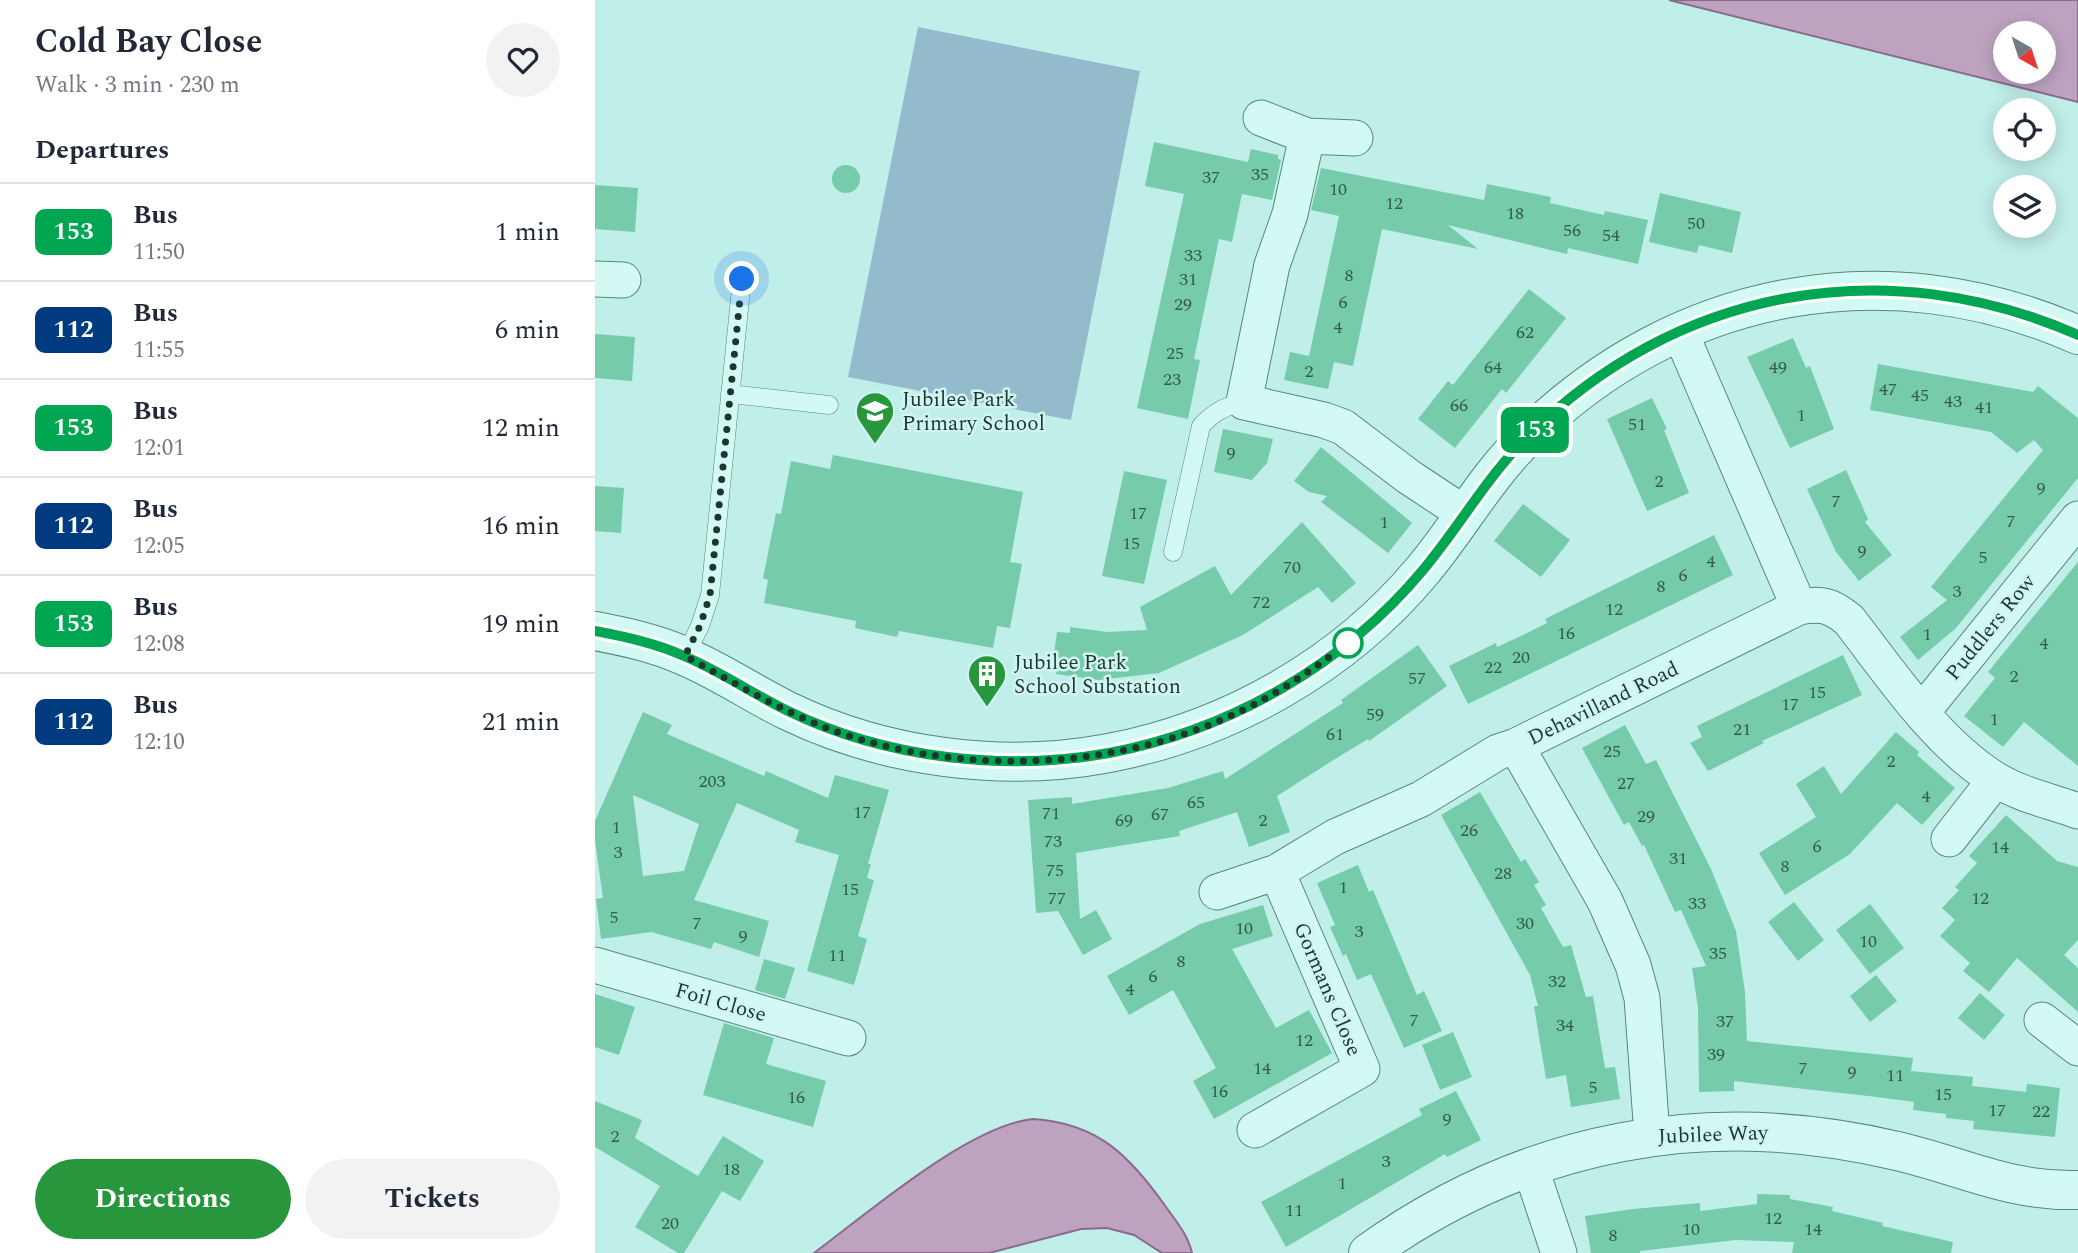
<!DOCTYPE html>
<meta charset="utf-8">
<style>
:root{--surface:#fff;--page:#f2f2f3;--text:#1f2937;--muted:#747a83;--line:#e0e1e3;--accent:#28963c}
body{margin:0;font-family:Spectral,serif;background:var(--page);color:var(--text);height:100vh;display:flex;flex-direction:column;font-size:26px;white-space:nowrap}
*{box-sizing:border-box;margin:0}
p{font-size:23px;color:var(--muted)}
.icon{flex:none;width:38px;height:38px;fill:none;stroke:currentColor;stroke-width:2;stroke-linecap:round;stroke-linejoin:round}
.map{position:relative;flex:1;overflow:hidden}
.panel{display:flex;flex-direction:column;background:var(--surface);width:595px}
.panel>*{flex:none}
.badge{padding:0 14px;border-radius:10px;font-size:24px;line-height:46px}
.needle{width:46px;rotate:141deg}
.tools{position:absolute;left:1398px;top:21px;display:grid;gap:14px}
.tools a{display:grid;place-items:center;width:63px;height:63px;border-radius:50%;background:var(--surface);box-shadow:0 4px 18px #0003;font-size:35px}
.you{position:absolute;width:35px;height:35px;margin:-18px;border:5px solid #fff;border-radius:50%;background:#1a73e8;box-shadow:0 0 0 10px #1a73e833}
.map>.badge{position:absolute;translate:-50% -50%;box-shadow:0 0 0 4px #fff}
h2{padding:0 35px;font-size:26px;line-height:63px}
.round{display:grid;place-items:center;flex:none;width:74px;height:74px;border-radius:37px;background:var(--page)}
.head{display:flex;align-items:center;justify-content:space-between;height:119px;padding:0 35px}
h1{font-size:33px;font-weight:700;line-height:52px}
.cta{display:flex;gap:14px;margin-top:auto;padding:14px 35px}
.cta a{flex:1;height:80px;border-radius:42px;background:var(--accent);color:#fff;font-size:28px;font-weight:700;line-height:80px;text-align:center}
.cta a+a{background:var(--page);color:var(--text)}
ul{padding:0;list-style:none}
li{display:flex;align-items:center;gap:21px;height:98px;padding:0 35px;border-top:2px solid var(--line)}
li div{flex:1}
li b{display:block;font-size:26px}
li em{font-style:normal}
li .badge{min-width:77px;font-weight:700;text-align:center}
main{display:flex;flex:1;min-height:0}
.map>svg:first-child{display:block}
</style>
<main>
<section class="panel">
<div class="head"><div><h1>Cold Bay Close</h1><p>Walk · 3 min · 230 m</p></div><a class="round"><svg class="icon" aria-label="heart" viewBox="0 0 24 24"><path d="M12 20l-8-8c-3-5 5-10 8-4 3-6 11-1 8 4z"/></svg></a></div>
<h2>Departures</h2>
<ul>
<li><span class="badge" style="background:#00a651;color:#fff">153</span><div><b>Bus</b><p>11:50</p></div><em>1 min</em></li>
<li><span class="badge" style="background:#003b80;color:#fff">112</span><div><b>Bus</b><p>11:55</p></div><em>6 min</em></li>
<li><span class="badge" style="background:#00a651;color:#fff">153</span><div><b>Bus</b><p>12:01</p></div><em>12 min</em></li>
<li><span class="badge" style="background:#003b80;color:#fff">112</span><div><b>Bus</b><p>12:05</p></div><em>16 min</em></li>
<li><span class="badge" style="background:#00a651;color:#fff">153</span><div><b>Bus</b><p>12:08</p></div><em>19 min</em></li>
<li><span class="badge" style="background:#003b80;color:#fff">112</span><div><b>Bus</b><p>12:10</p></div><em>21 min</em></li>
</ul>
<div class="cta"><a>Directions</a><a>Tickets</a></div>
</section>
<div class="map">
<svg width="1483" height="1253" viewBox="0 0 1483 1253">
<rect width="100%" height="100%" fill="#c0eee9"/>
<!-- green -->
<path fill="#94bbcc" d="M323 27 545 71 476 420 253 377Z"/>
<!-- water -->
<path fill="#bda3c0" stroke="#8c6a8e" stroke-width="2" fill-rule="evenodd" d="M1074 0H1483V102ZM1410 33H1449V72H1410Z
M438 1119C503 1123 535 1156 571 1207 581 1221 593 1235 597 1253H567L539 1235 512 1228 486 1229 394 1253H219C273 1213 373 1126 438 1119Z"/>
<!-- building -->
<path fill="#76ccaa" fill-rule="evenodd" d="M559 142 653 162 656 149 683 155V159L686 160 677 200 647 194 637 242 624 239 599 359 605 360 593 419 542 408 589 194 550 186Z
M237 179a14 14 0 1 1 28 0a14 14 0 1 1-28 0Z
M726 168 889 200 892 184 956 197 955 203 1009 215 1010 211 1053 220 1043 264 973 248 972 254 853 225 883 249 787 229 758 366 739 362 733 389 689 380 695 352 714 356 744 216 716 210Z
M0 185 43 188 40 232 0 229Z
M1065 193 1146 212 1137 253 1104 245 1102 253 1054 242Z
M934 289 971 318 911 393 907 389 860 448 823 419 853 381 858 385Z
M0 334 40 337 37 381 0 378Z
M1198 338 1211 368 1215 366 1239 429 1195 448 1152 357Z
M1283 364 1438 392 1443 386 1483 418V478L1361 628 1323 660 1305 637 1352 600 1336 587 1448 450 1439 440 1422 453 1396 432 1275 410Z
M1057 398 1072 429 1069 430 1094 493 1052 511 1012 419Z
M628 429 678 439 672 463 657 480 619 472Z
M726 447 817 523 793 553 726 502 732 496 714 492 699 481Z
M238 455 428 492 415 562 427 564 415 628 402 626 398 648 304 631 302 637 260 628 261 621 169 603 173 580 168 578 181 513 186 514 196 461 235 469Z
M1251 470 1273 519 1270 522 1297 555 1264 581 1241 552 1212 489Z
M529 471 572 480 549 584 507 576Z
M0 486 29 488 26 533 0 531Z
M928 504 975 540 946 577 899 541Z
M707 522 761 583 737 603 723 587 648 635 564 673 504 680 461 674 462 669H457L462 632 475 633V627L512 632 552 630 545 607 620 566 636 595Z
M1119 535 1138 575 873 704 854 666 901 643 902 647 928 635 952 623 950 619Z
M1483 562V766L1429 722 1408 747 1369 716 1400 678 1393 672Z
M823 645 852 686 774 741 773 739 740 759 682 796 695 832 654 847 642 812 584 831 585 836 481 853 485 919 501 910 517 939 488 955 463 911 441 913 433 800 477 797V804L573 788 628 771 630 779 748 703 746 700Z
M1248 655 1267 695 1167 741 1169 743 1113 771 1095 743 1107 737 1102 726Z
M48 712 77 725 72 734 169 776 171 771 233 798 240 775 294 790 273 864H276L272 878 279 880 263 936 272 939 259 985 212 971 244 855 200 842 204 830 142 803 99 900 174 921 164 957 119 942 116 949 56 932 6 939 1 899 8 898 0 841V821ZM38 795 104 824 89 871 48 876Z
M1030 725 1051 764 1061 760 1116 869 1141 931 1150 992 1152 1041 1318 1058 1316 1071 1378 1077 1377 1086 1431 1092 1432 1084 1465 1088 1460 1137 1378 1129 1379 1121 1351 1118V1114L1318 1110 1319 1102 1282 1097 1139 1081V1091L1104 1092 1103 1008 1097 968 1111 966 1086 910 1080 912 1049 845 1047 846 1034 822 1029 825 987 748Z
M1301 732 1324 752 1322 755 1360 788 1327 825 1302 803 1255 854 1190 895 1164 853 1221 817 1201 784 1229 766 1246 794Z
M885 792 926 862 930 859 944 882 939 885 951 905 946 908 968 947 976 945 991 997 998 996 1010 1068 1020 1067 1025 1099 976 1107 971 1075 951 1079 939 1006H943L935 975 846 815Z
M1411 815 1462 861 1483 867V940L1469 955 1483 968V1012L1422 958 1394 992 1368 971 1375 963 1345 936 1360 920 1347 908 1364 890 1360 887 1382 863 1374 856Z
M763 865 774 892 778 890 822 995 829 991 847 1031 809 1048 776 974 762 980 751 954 748 956 735 927 740 925 722 883Z
M1199 902 1229 940 1203 961 1173 922Z
M1275 904 1309 948 1275 974 1241 930Z
M668 905 678 936 637 949 681 1028 714 1010 737 1053 619 1119 598 1081 621 1068 578 990 534 1015 512 976 605 924Z
M169 959 200 968 190 999 160 990Z
M1281 975 1302 1001 1275 1022 1255 996Z
M1385 993 1410 1015 1389 1040 1363 1018Z
M0 994 40 1007 24 1055 0 1047Z
M129 1023 179 1038 171 1064 231 1081 218 1127 108 1095Z
M858 1032 877 1077 845 1090 827 1045Z
M861 1091 886 1140 852 1157 850 1154 691 1247 666 1202 827 1115 824 1109Z
M0 1101 47 1120 40 1138 103 1176 128 1136 169 1161 145 1201 127 1191 89 1253H83L40 1227 65 1186 0 1147Z
M1162 1194 1195 1195V1199L1238 1207 1237 1211 1288 1223 1287 1226 1358 1242 1356 1253H1197L1199 1242 1141 1240 1045 1251V1253H996L990 1216 1038 1209 1105 1203V1211L1162 1204Z"/>
<g fill="none" stroke-linecap="round" stroke-linejoin="round">
<!-- service casing -->
<g stroke="#58877a" stroke-width="19">
<path id="service" d="M135 394 234 405
M578 552 606 426C619 412 630 406 649 402
M90 656 105 626 115 595 147 279"/>
</g>
<!-- minor casing -->
<g stroke="#58877a" stroke-width="37">
<path id="minor" d="M666 118 712 136 760 138
M712 136 695 214 677 265 649 402 729 420 748 427 814 477 870 514
M0 279 28 280
M1204 607C1227 603 1236 605 1254 620 1296 674 1340 741 1398 778 1423 794 1455 801 1483 811
M1327 712 1483 519
M1354 839 1400 780
M622 892 682 872 740 837 826 799 903 752 921 746
M0 965 253 1038
M1447 1020 1483 1048
M660 1130 767 1069 682 872
M1057 1135 1047 998 1038 965 1010 901 921 746 1204 607 1085 332
M935 1166 964 1253"/>
</g>
<!-- tertiary casing -->
<g stroke="#58877a" stroke-width="40">
<path id="tertiary" d="M0 631C31 637 60 643 89 656 125 671 158 694 193 711 290 758 409 773 514 753 635 730 749 665 828 570 864 527 891 477 932 437 1082 289 1290 250 1483 335
M773 1253C932 1139 1112 1106 1302 1151 1367 1166 1414 1192 1483 1190"/>
</g>
<!-- service -->
<use href="#service" stroke="#d3f9f5" stroke-width="18"/>
<!-- minor -->
<use href="#minor" stroke="#d3f9f5" stroke-width="35"/>
<!-- tertiary -->
<use href="#tertiary" stroke="#d3f9f5" stroke-width="38"/>
</g>
<g fill="none" stroke-linecap="round" stroke-linejoin="round">
<!-- line casing -->
<g stroke="#fff" stroke-width="16">
<path id="line" d="M0 631C31 637 60 643 89 656 125 671 158 694 193 711 290 758 409 772 514 753 635 730 749 665 828 570 864 527 892 477 932 437 1081 288 1290 250 1483 335"/>
</g>
<!-- line -->
<use href="#line" stroke="#00a651" stroke-width="10"/>
<!-- walk -->
<path stroke="#1d372e" stroke-width="7" stroke-dasharray="0 12.6" d="M147 279 115 595 105 626 90 656C138 682 186 711 237 730 367 777 522 771 646 711 687 691 725 665 762 636L753 643"/>
</g>
<!-- icons -->
<defs>
<g id="school-pin" transform="scale(2.0125)"><path d="M0 17L-7.5 6A9.5 9.5 0 1 1 7.5 6Z" fill="#28963c" stroke="#d0f5f2"/><path d="M0-5L7-2L0 1L-7-2ZM-4 1L0 2.5L4 1V4Q0 6-4 4Z" fill="#fff"/></g>
<g id="building-pin" transform="scale(2.0125)"><path d="M0 17L-7.5 6A9.5 9.5 0 1 1 7.5 6Z" fill="#28963c" stroke="#d0f5f2"/><path d="M-4-6H4V6H1V3H-1V6H-4ZM-2.5-4.3h1.7v1.8h-1.7ZM.8-4.3h1.7v1.8H.8ZM-2.5-1h1.7V.8h-1.7ZM.8-1h1.7V.8H.8Z" fill="#fff"/></g>
</defs>
<g fill-rule="evenodd">
<use href="#school-pin" x="280" y="411"/>
<use href="#building-pin" x="392" y="674"/>
</g>
<!-- markers -->
<circle fill="#fff" stroke="#00a651" stroke-width="3.5" cx="753" cy="643" r="14"/>
<g text-anchor="middle" stroke-width="5" stroke-linejoin="round" paint-order="stroke">
<!-- number labels -->
<g font-size="18" fill="#335c4d">
<text x="665" y="180">35</text>
<text x="616" y="183">37</text>
<text x="743" y="195">10</text>
<text x="799" y="209">12</text>
<text x="920" y="219">18</text>
<text x="1101" y="229">50</text>
<text x="977" y="236">56</text>
<text x="1016" y="241">54</text>
<text x="598" y="261">33</text>
<text x="754" y="281">8</text>
<text x="593" y="285">31</text>
<text x="748" y="308">6</text>
<text x="588" y="310">29</text>
<text x="743" y="333">4</text>
<text x="930" y="338">62</text>
<text x="580" y="359">25</text>
<text x="898" y="373">64</text>
<text x="1183" y="373">49</text>
<text x="714" y="377">2</text>
<text x="577" y="385">23</text>
<text x="1293" y="395">47</text>
<text x="1325" y="401">45</text>
<text x="1358" y="407">43</text>
<text x="864" y="411">66</text>
<text x="1389" y="413">41</text>
<text x="1206" y="421">1</text>
<text x="1042" y="430">51</text>
<text x="636" y="459">9</text>
<text x="1064" y="487">2</text>
<text x="1446" y="494">9</text>
<text x="1241" y="507">7</text>
<text x="543" y="519">17</text>
<text x="1416" y="527">7</text>
<text x="789" y="528">1</text>
<text x="536" y="549">15</text>
<text x="1267" y="557">9</text>
<text x="1388" y="563">5</text>
<text x="1116" y="567">4</text>
<text x="697" y="573">70</text>
<text x="1088" y="581">6</text>
<text x="1066" y="592">8</text>
<text x="1362" y="597">3</text>
<text x="666" y="608">72</text>
<text x="1019" y="615">12</text>
<text x="971" y="639">16</text>
<text x="1332" y="640">1</text>
<text x="1449" y="649">4</text>
<text x="926" y="663">20</text>
<text x="898" y="673">22</text>
<text x="1419" y="682">2</text>
<text x="822" y="684">57</text>
<text x="1222" y="698">15</text>
<text x="1195" y="710">17</text>
<text x="780" y="720">59</text>
<text x="1399" y="725">1</text>
<text x="1147" y="735">21</text>
<text x="740" y="740">61</text>
<text x="1017" y="757">25</text>
<text x="1296" y="767">2</text>
<text x="117" y="787">203</text>
<text x="1031" y="789">27</text>
<text x="1331" y="802">4</text>
<text x="601" y="808">65</text>
<text x="267" y="818">17</text>
<text x="456" y="819">71</text>
<text x="565" y="820">67</text>
<text x="1051" y="822">29</text>
<text x="529" y="826">69</text>
<text x="668" y="826">2</text>
<text x="21" y="833">1</text>
<text x="874" y="836">26</text>
<text x="458" y="847">73</text>
<text x="1222" y="852">6</text>
<text x="1405" y="853">14</text>
<text x="23" y="858">3</text>
<text x="1083" y="864">31</text>
<text x="1190" y="872">8</text>
<text x="460" y="876">75</text>
<text x="908" y="879">28</text>
<text x="748" y="893">1</text>
<text x="255" y="895">15</text>
<text x="462" y="904">77</text>
<text x="1385" y="904">12</text>
<text x="1102" y="909">33</text>
<text x="19" y="923">5</text>
<text x="102" y="929">7</text>
<text x="930" y="929">30</text>
<text x="649" y="934">10</text>
<text x="764" y="937">3</text>
<text x="148" y="942">9</text>
<text x="1273" y="947">10</text>
<text x="1123" y="959">35</text>
<text x="242" y="961">11</text>
<text x="586" y="967">8</text>
<text x="558" y="982">6</text>
<text x="962" y="987">32</text>
<text x="535" y="995">4</text>
<text x="819" y="1026">7</text>
<text x="1130" y="1027">37</text>
<text x="970" y="1031">34</text>
<text x="709" y="1046">12</text>
<text x="1121" y="1060">39</text>
<text x="667" y="1074">14</text>
<text x="1208" y="1074">7</text>
<text x="1257" y="1078">9</text>
<text x="1300" y="1081">11</text>
<text x="998" y="1093">5</text>
<text x="624" y="1097">16</text>
<text x="1348" y="1100">15</text>
<text x="201" y="1103">16</text>
<text x="1402" y="1116">17</text>
<text x="1446" y="1117">22</text>
<text x="852" y="1125">9</text>
<text x="20" y="1142">2</text>
<text x="791" y="1167">3</text>
<text x="136" y="1175">18</text>
<text x="747" y="1189">1</text>
<text x="699" y="1216">11</text>
<text x="1178" y="1224">12</text>
<text x="75" y="1229">20</text>
<text x="1096" y="1235">10</text>
<text x="1218" y="1235">14</text>
<text x="1018" y="1241">8</text>
</g>
<!-- poi labels -->
<g font-size="21" fill="#1d372e" stroke="#d0f5f2" text-anchor="start">
<text x="307" y="406">Jubilee Park<tspan x="307" dy="24">Primary School</tspan></text>
<text x="419" y="669">Jubilee Park<tspan x="419" dy="24">School Substation</tspan></text>
</g>
<!-- street labels -->
<g font-size="21" fill="#1d372e" stroke="#d0f5f2">
<text transform="translate(1395 627) rotate(-51)" y="7">Puddlers Row</text>
<text transform="translate(1008 703) rotate(-26)" y="7">Dehavilland Road</text>
<text transform="translate(733 989) rotate(67)" y="7">Gormans Close</text>
<text transform="translate(126 1002) rotate(16)" y="7">Foil Close</text>
<text transform="translate(1118 1134) rotate(-2)" y="7">Jubilee Way</text>
</g>
</g>
</svg>
<div class="tools">
<a><svg class="needle" viewBox="-14 -14 28 28"><path d="M0-13l5 13h-10z" fill="#e53935"/><path d="M0 13l5-13h-10z" fill="#747a83"/></svg></a>
<a><svg class="icon" aria-label="locate" viewBox="0 0 24 24"><circle cx="12" cy="12" r="6"/><path d="M12 2v4M12 18v4M2 12h4M18 12h4"/></svg></a>
<a><svg class="icon" aria-label="layers" viewBox="0 0 24 24"><path d="M12 4l9 5-9 5-9-5zM3 14l9 5 9-5"/></svg></a>
</div>
<div class="you" style="left:147px;top:279px"></div>
<b class="badge" style="left:940px;top:430px;background:#00a651;color:#fff">153</b>
</div>
</main>
